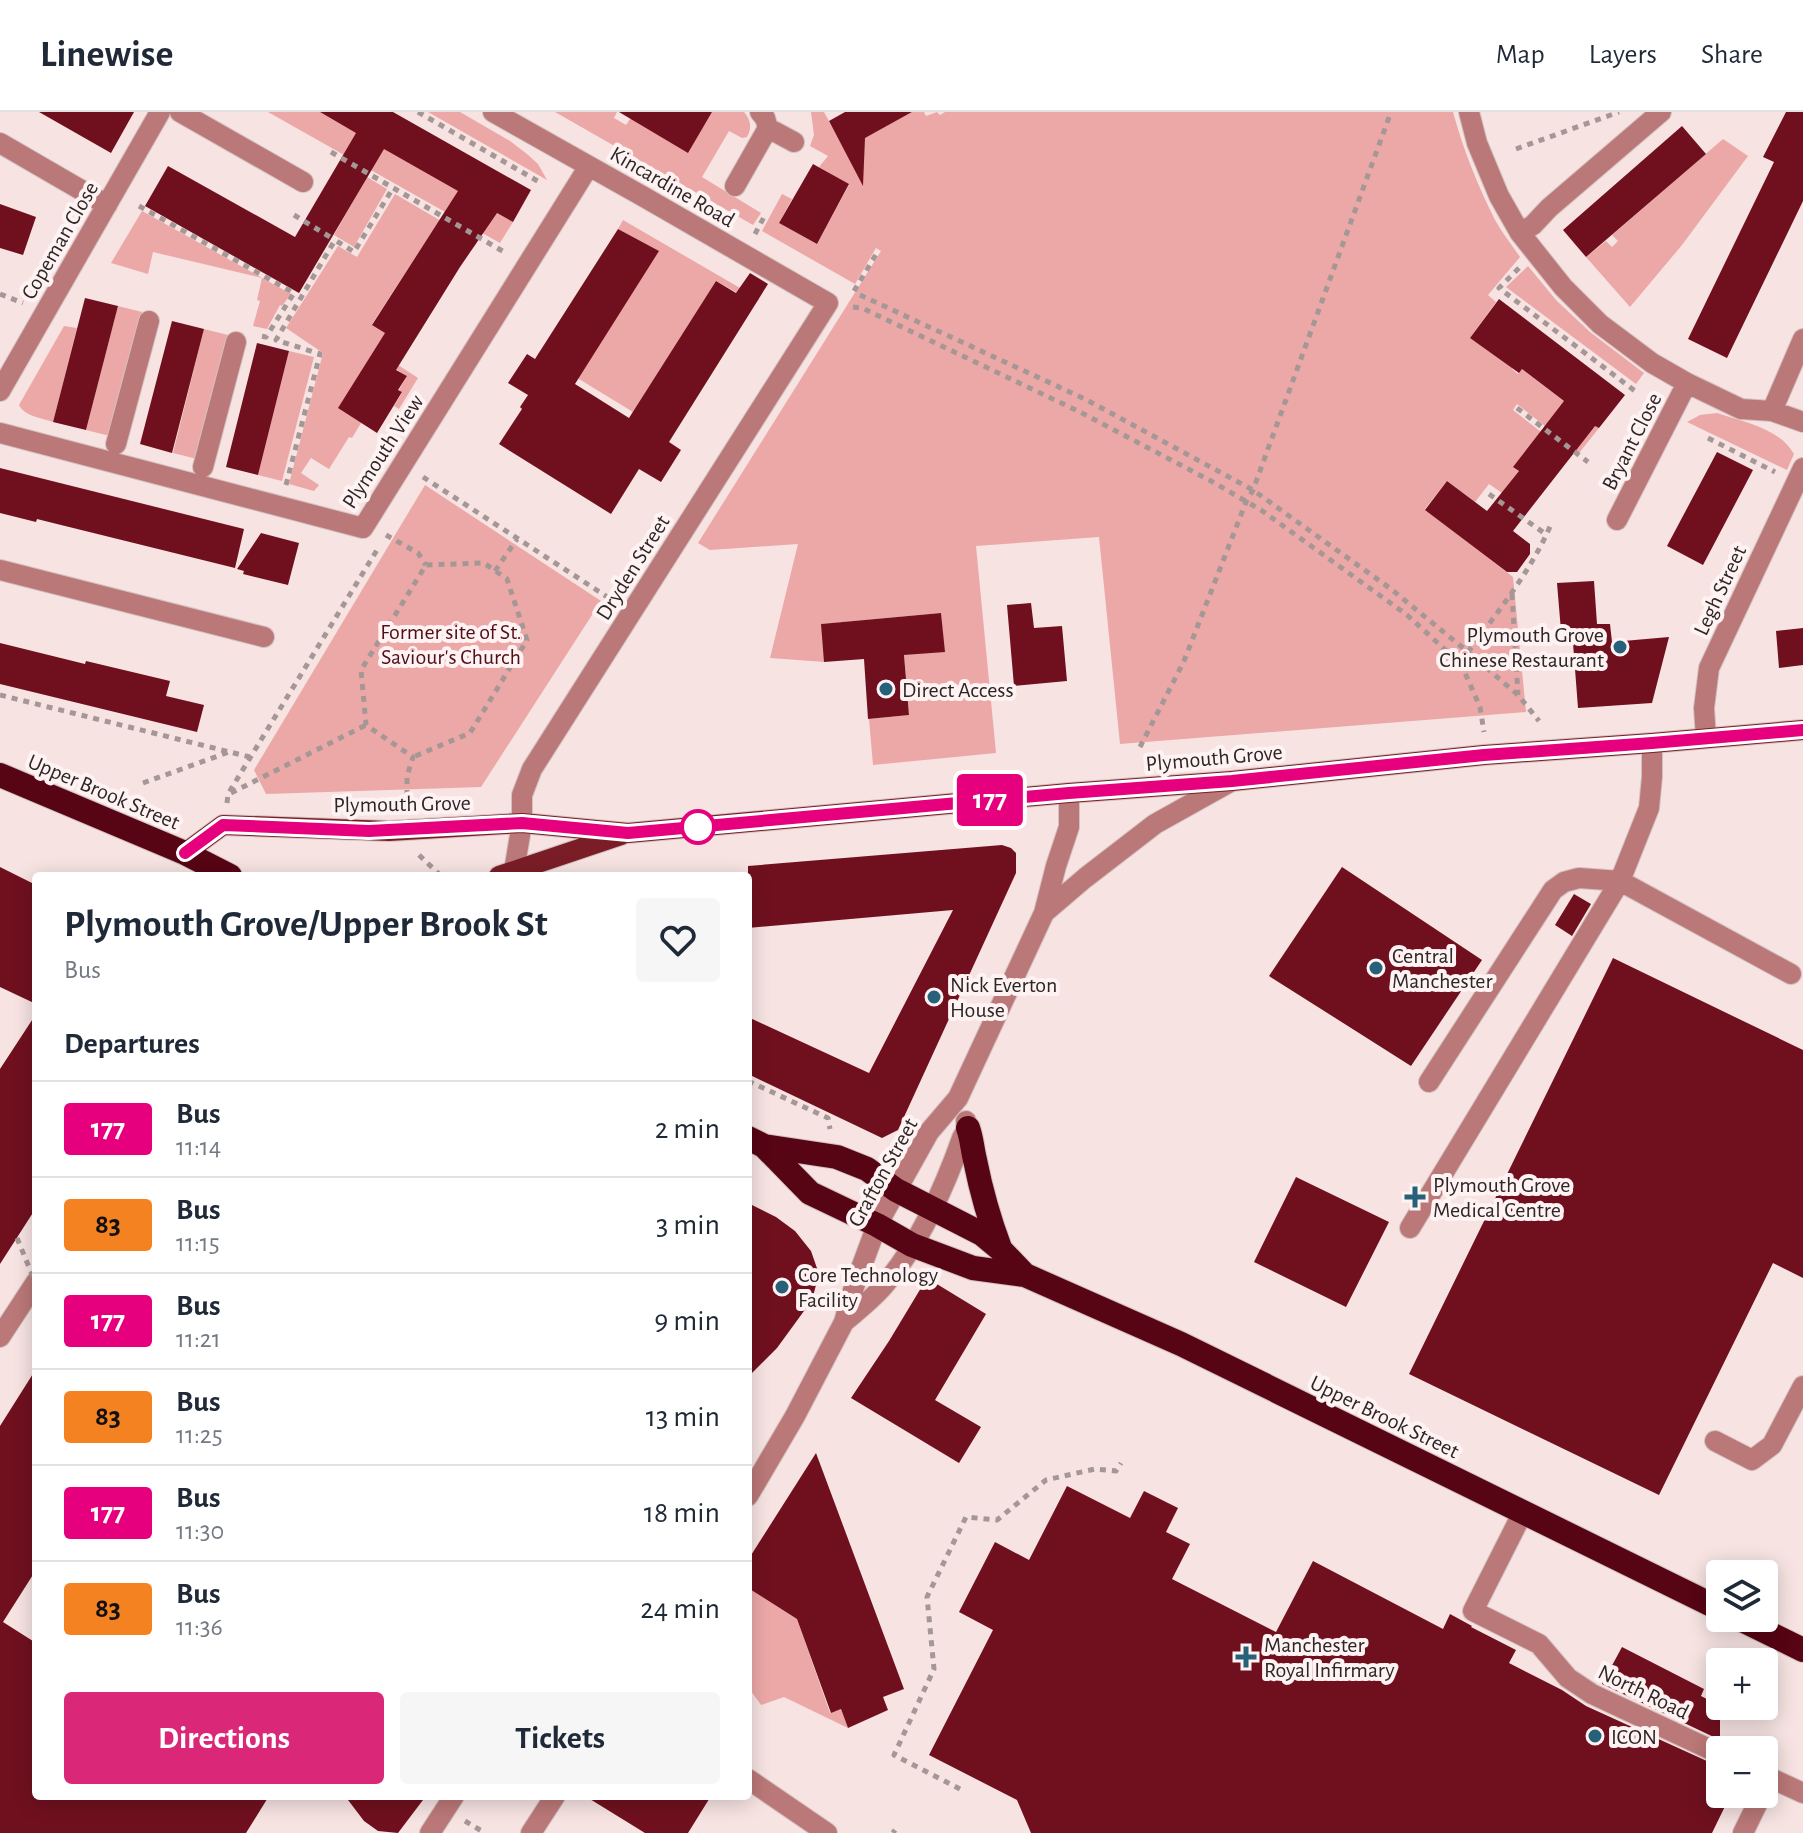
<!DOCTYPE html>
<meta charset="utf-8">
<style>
:root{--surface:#fff;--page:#f6f6f7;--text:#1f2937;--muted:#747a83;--line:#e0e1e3;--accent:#db2777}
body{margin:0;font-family:"Alegreya Sans",sans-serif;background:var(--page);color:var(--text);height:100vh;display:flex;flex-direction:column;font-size:30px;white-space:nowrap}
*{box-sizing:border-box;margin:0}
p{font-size:26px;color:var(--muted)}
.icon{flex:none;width:44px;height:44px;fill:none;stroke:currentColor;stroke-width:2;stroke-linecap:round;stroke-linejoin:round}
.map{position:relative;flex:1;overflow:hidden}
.side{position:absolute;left:32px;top:760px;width:720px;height:928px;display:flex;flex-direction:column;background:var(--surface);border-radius:8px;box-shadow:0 4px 20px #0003}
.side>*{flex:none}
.badge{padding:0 16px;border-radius:6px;font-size:28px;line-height:52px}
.buttons{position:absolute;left:1706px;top:1448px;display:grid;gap:16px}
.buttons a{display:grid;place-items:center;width:72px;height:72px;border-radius:8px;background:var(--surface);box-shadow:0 4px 20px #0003;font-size:40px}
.map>.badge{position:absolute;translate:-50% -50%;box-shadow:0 0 0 4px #fff}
h2{padding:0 32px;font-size:30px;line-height:72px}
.round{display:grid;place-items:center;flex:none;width:84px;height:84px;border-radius:8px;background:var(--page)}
.head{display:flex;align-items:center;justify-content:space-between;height:136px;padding:0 32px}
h1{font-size:38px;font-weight:700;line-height:60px}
.primary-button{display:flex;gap:16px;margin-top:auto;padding:16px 32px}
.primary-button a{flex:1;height:92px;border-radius:8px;background:var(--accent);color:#fff;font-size:32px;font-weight:700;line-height:92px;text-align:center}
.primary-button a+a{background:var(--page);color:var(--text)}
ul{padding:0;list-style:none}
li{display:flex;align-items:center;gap:24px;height:96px;padding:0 32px;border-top:2px solid var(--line)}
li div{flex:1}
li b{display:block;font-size:30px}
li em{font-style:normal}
li .badge{min-width:88px;font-weight:700;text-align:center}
header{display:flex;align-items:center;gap:48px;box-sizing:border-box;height:112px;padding:0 40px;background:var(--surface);border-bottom:2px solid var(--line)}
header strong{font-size:38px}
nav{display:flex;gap:44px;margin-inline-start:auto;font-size:28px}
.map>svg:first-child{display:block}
</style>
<header>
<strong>Linewise</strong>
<nav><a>Map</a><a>Layers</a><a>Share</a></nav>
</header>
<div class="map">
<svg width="1803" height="1721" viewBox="0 0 1803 1721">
<rect width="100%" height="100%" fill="#f6e3e2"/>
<!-- green -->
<path fill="#eca8a7" d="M268 0H320L513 110 500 131Z
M428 0H460L510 29 527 42 538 52 547 68Z
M555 0H617L614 6 626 13 632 4 687 40 712 0H744C751 8 752 16 747 25L742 26 729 19 702 65 761 101 753 113Z
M811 0H824L844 37 912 0H924L926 4 937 0 940 3 945 0H1453C1463 37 1478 74 1495 108 1502 121 1512 133 1520 145L1488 183 1496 190 1470 226 1516 252 1512 257 1518 262 1522 257 1599 316 1579 341 1517 292 1513 298 1541 320 1514 355 1519 359 1502 381 1489 372 1475 390 1447 369 1425 397 1513 465 1526 600 1120 632 1099 425 976 434 996 641 873 653 869 607 909 603 904 543 944 539 941 501 822 512 825 550 770 546 798 432 710 438 698 431 881 139 876 136 855 172 762 119 782 82 792 87 779 111 817 132 849 73 819 55 828 44 810 34 814 23Z
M1723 27 1748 44 1682 133 1630 195 1586 145 1606 129 1612 135 1618 129 1612 123Z
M367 65 387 77 354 135 334 123Z
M395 82 477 130 474 135 437 112 372 212 409 237 375 238 418 266 399 297 394 294 402 281 399 278 407 264 372 243 361 311 352 326 349 325 329 357 311 346 301 361 319 373 314 379 289 372 323 241 286 216 338 134 357 145Z
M142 99 291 182 282 194 280 193 267 217 253 214 260 189 257 188 262 166 153 140 148 162 111 151Z
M623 108 759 187 756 191 716 169 633 300 538 242 540 239 579 264 658 139 618 117Z
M1528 154 1556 188 1590 220 1644 261 1636 272 1506 175Z
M118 194 142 200 110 324 86 318Z
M64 214 77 216 53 310C42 306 24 304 19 293Z
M204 217 228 223 197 347 173 341Z
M289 239 314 245 282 369 258 363Z
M1717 301C1744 310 1779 316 1794 342L1787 358 1687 310 1700 303Z
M425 373 601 489 481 675 266 682 254 658Z
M748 1476 797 1507 830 1601 841 1597 848 1616 784 1585 761 1593 748 1575Z"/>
<!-- building -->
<path fill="#70101f" d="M39 0H134L111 41Z
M320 0H393L531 78 513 110 497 101 460 155 396 258 407 264 398 278 402 280 377 321 338 296 385 221 372 213 458 79 384 37 299 181 145 94 168 54 295 125 356 21Z
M619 0H712L688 41Z
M845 0H912L865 26 863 74 829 9Z
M1786 0H1803V89L1727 246 1688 227 1774 50 1763 45Z
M1682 14 1706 42 1586 145 1563 118Z
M813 52 849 72 817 132 779 111Z
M0 92 36 105 23 143 0 136Z
M618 117 659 139 575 272 629 306 716 169 736 181 750 161 768 172 669 330 681 338 661 370 639 357 611 402 499 332 522 297 520 295 528 283 508 271 527 242 535 247Z
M85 186 118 194 86 318 53 310Z
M1499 187 1625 283 1599 316 1595 314 1513 419 1530 432V442L1517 460H1507L1425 398 1447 369 1487 399 1519 359 1513 355 1564 289 1522 257 1519 261 1470 226Z
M172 209 204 217 172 341 140 332Z
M257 231 289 239 258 363 226 355Z
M1717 340 1753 358 1703 453 1667 434Z
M0 356 244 417 235 456 57 412 37 407 36 410 0 401Z
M261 421 299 431 288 473 243 462 244 459 237 457Z
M1594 469 1597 512H1610L1612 530 1669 525 1652 591 1578 596 1572 518 1561 519 1557 471Z
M1031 491 1034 516 1062 514 1067 569 1014 574 1007 493Z
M941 501 945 540 904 543 909 603 868 607 864 547 824 550 821 512Z
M1803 516V553L1779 556 1776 519Z
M0 531 85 552 86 549 170 569 166 584 204 593 197 620 0 572Z
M1002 733 1011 736 1016 741V761L898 1018 882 1026 748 962V905L869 961 953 798 748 816V754Z
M0 755 36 773V892L0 875Z
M1342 755 1482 848 1411 954 1269 864Z
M1574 782 1591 792 1572 824 1555 813Z
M1613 846 1803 938V1166L1773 1151 1659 1383 1409 1262Z
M36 902V1096L0 1152V957Z
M1296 1065 1389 1110 1346 1195 1254 1150Z
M748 1091 776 1105 795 1119 811 1139 819 1162 812 1188 777 1236 748 1265Z
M927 1166 986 1202 935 1288 981 1315 959 1351 851 1286 889 1229Z
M36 1257V1458L3 1510 36 1531V1684H269L246 1721H0V1314Z
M816 1341 904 1577 883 1585 888 1598 848 1616 841 1597 831 1601 797 1507 748 1476V1448Z
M1067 1374 1130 1406 1144 1379 1178 1396 1166 1420 1190 1432 1172 1467 1276 1520 1313 1449 1443 1517 1450 1502 1472 1514 1471 1515 1516 1538 1509 1551 1562 1578 1586 1594 1720 1655V1682H1731L1712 1721H1031L1017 1688 929 1643 993 1518 959 1500 995 1430 1029 1448Z
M1622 1535 1704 1577 1701 1584 1720 1594V1628L1602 1572Z
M345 1684H426L398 1721 378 1719 364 1709Z
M585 1684H711L688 1721H645Z"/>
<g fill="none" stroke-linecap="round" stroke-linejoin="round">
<!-- minor casing -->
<g stroke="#d2c1c0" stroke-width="22">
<path id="minor" d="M180 0 303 70
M493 0 644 85 828 191 532 657 522 683V711L514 759
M1469 0 1477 31 1499 84 1520 121 1563 175 1600 212 1652 251 1687 271 1741 297 1772 299 1803 310
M768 16 794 30
M0 31 107 93
M735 74 768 16 765 6 760 0
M1520 121 1533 113 1549 96 1661 0
M0 279 160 0
M1772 299 1803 227
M0 321 363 416 589 54
M116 332 149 209
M203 355 236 230
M1617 408 1687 271
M0 458 264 525
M1706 626 1704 596 1709 556 1803 356
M1044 801 1085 766 1155 712 1232 669
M1429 970 1553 778 1564 770 1579 766 1620 769 1791 862
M1410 1116 1620 769 1649 696 1652 665V631
M844 1210C858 1198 874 1186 886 1171 921 1129 944 1077 962 1026L968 1016 966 1009
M0 1225 36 1170
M1715 1329 1752 1348 1772 1333 1803 1274
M748 1384 795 1304 844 1210 854 1175 877 1113 929 1020 958 986 1044 801 1056 754 1069 715V681
M1523 1400 1473 1499 1539 1532 1568 1566 1592 1582 1720 1642
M1764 1663 1803 1681
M748 1667 827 1721
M430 1721 454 1684
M531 1721 555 1684
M1743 1721 1762 1682"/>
</g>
<!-- major casing -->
<g stroke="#d2c1c0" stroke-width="22">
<path id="major" d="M185 741 223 713 389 719 522 711 628 721 1069 681 1232 669 1484 643 1652 631 1803 618
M499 764 621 723"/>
</g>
<!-- highway casing -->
<g stroke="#d2c1c0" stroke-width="26">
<path id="highway" d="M0 663 185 741 230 764
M968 1016C972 1027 972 1036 975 1048 981 1078 989 1107 1000 1136
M748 1026 764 1034 837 1045 867 1057 896 1078 982 1122 1000 1137 1025 1163
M764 1034 810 1081 877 1113 912 1133 973 1156 1025 1163 1181 1232 1720 1497
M1738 1506 1803 1538"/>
</g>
<!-- path -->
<path stroke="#a59796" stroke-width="5" stroke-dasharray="6 6" stroke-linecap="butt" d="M418 0 541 71
M1516 37 1619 0
M331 40 506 141
M139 94 294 181 266 225 260 224
M294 103 335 128
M755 122 765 103
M1519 156 1499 176 1639 282
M854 179 878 139
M0 182 23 191
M860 183 1085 287 1253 378 1391 477 1468 540 1518 583 1539 609
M853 195 862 196 1080 300 1211 369 1261 398 1407 503 1461 552 1480 595 1484 620
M1517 296 1588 350
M1708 326 1775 360
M423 365 612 488
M286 373 320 242 276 228 335 128 354 140 393 76
M1489 382 1547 423
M386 423 418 441 426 453
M495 459 517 427
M1512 482 1518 583
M1468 540C1499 498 1532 458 1552 410
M0 583 250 645
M1140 635 1184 549 1246 390 1253 378 1391 0
M143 671 229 640
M231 681 366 613
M227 691 228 682 377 438
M407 696V664L413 645 366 613 361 558 426 453 484 451 507 467 527 528 470 621 413 645
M419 743 441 764
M748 969 828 1006 830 1017
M960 1677 894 1643 934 1557 927 1485 966 1405 997 1408 1046 1368 1095 1357 1116 1359 1121 1351
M465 1709 485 1721
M893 1721 895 1718"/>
<!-- minor -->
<use href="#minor" stroke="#bb7878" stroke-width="20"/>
<!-- major -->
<use href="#major" stroke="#7b1d27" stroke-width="20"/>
<!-- highway -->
<use href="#highway" stroke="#570414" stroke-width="24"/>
<!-- path-bridge -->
<path stroke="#a59796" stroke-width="5" stroke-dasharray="6 6" stroke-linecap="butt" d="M17 1126 36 1172"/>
</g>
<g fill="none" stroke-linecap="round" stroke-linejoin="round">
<!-- line casing -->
<g stroke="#fff" stroke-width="18">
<path id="line" d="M185 741 223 713 369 719 522 711 628 721 1069 681 1232 669 1484 643 1652 631 1803 618"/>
</g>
<!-- line -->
<use href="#line" stroke="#e6007e" stroke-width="12"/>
</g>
<!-- markers -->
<g fill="#266079" stroke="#fef2f2" stroke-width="3">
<circle cx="1620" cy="535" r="8"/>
<circle cx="886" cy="577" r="8"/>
<circle cx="1376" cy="856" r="8"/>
<circle cx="934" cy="885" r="8"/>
<path d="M1411 1073h8v8h8v8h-8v8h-8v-8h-8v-8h8z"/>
<circle cx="782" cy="1175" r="8"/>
<path d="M1242 1533h8v8h8v8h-8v8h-8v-8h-8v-8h8z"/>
<circle cx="1595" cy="1624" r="8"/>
</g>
<circle fill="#fff" stroke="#e6007e" stroke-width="4" cx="698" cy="715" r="16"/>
<g text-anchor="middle" stroke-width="8" stroke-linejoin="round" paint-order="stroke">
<!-- street labels -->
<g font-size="22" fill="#2d2626" stroke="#fef2f2">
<text transform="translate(673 74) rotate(30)" y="8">Kincardine Road</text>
<text transform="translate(59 128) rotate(-60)" y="8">Copeman Close</text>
<text transform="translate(1631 329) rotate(-63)" y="8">Bryant Close</text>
<text transform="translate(382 339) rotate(-57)" y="8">Plymouth View</text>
<text transform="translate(632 455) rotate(-58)" y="8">Dryden Street</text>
<text transform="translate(1719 478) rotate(-65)" y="8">Legh Street</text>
<text transform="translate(1214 645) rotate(-5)" y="8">Plymouth Grove</text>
<text transform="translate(104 679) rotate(23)" y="8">Upper Brook Street</text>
<text transform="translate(402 691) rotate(-1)" y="8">Plymouth Grove</text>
<text transform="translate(882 1060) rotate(-61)" y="8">Grafton Street</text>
<text transform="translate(1385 1304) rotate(26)" y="8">Upper Brook Street</text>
<text transform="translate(1644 1579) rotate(26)" y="8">North Road</text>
</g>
<!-- park labels -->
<g font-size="22" fill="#500f17" stroke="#fef2f2">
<text x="451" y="527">Former site of St.<tspan x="451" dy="25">Saviour's Church</tspan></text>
</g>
<!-- poi labels -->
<g font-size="22" fill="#2d2626" stroke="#fef2f2" text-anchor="start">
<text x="1604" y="530" text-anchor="end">Plymouth Grove<tspan x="1604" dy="25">Chinese Restaurant</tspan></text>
<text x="902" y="585">Direct Access</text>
<text x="1392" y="851">Central<tspan x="1392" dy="25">Manchester</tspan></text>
<text x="950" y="880">Nick Everton<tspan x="950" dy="25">House</tspan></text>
<text x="1433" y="1080">Plymouth Grove<tspan x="1433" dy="25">Medical Centre</tspan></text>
<text x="798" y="1170">Core Technology<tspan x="798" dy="25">Facility</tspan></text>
<text x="1264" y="1540">Manchester<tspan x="1264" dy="25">Royal Infirmary</tspan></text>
<text x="1611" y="1632">ICON</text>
</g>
</g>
</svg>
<div class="buttons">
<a><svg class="icon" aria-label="layers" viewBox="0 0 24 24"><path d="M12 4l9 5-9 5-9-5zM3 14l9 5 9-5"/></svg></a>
<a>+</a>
<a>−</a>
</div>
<b class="badge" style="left:990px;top:688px;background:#e6007e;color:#fff">177</b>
<section class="side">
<div class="head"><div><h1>Plymouth Grove/Upper Brook St</h1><p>Bus</p></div><a class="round"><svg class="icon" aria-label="heart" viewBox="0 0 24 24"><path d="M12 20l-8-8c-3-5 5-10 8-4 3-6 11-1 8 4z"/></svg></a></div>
<h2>Departures</h2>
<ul>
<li><span class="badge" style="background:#e6007e;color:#fff">177</span><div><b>Bus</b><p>11:14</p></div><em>2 min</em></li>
<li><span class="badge" style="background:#f58220;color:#111">83</span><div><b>Bus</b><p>11:15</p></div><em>3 min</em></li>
<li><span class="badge" style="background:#e6007e;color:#fff">177</span><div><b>Bus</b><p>11:21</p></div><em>9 min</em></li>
<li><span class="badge" style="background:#f58220;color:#111">83</span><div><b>Bus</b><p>11:25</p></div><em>13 min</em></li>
<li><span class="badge" style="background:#e6007e;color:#fff">177</span><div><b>Bus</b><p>11:30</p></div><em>18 min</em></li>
<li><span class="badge" style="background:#f58220;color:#111">83</span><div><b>Bus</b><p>11:36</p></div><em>24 min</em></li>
</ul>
<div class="primary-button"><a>Directions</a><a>Tickets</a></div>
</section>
</div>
